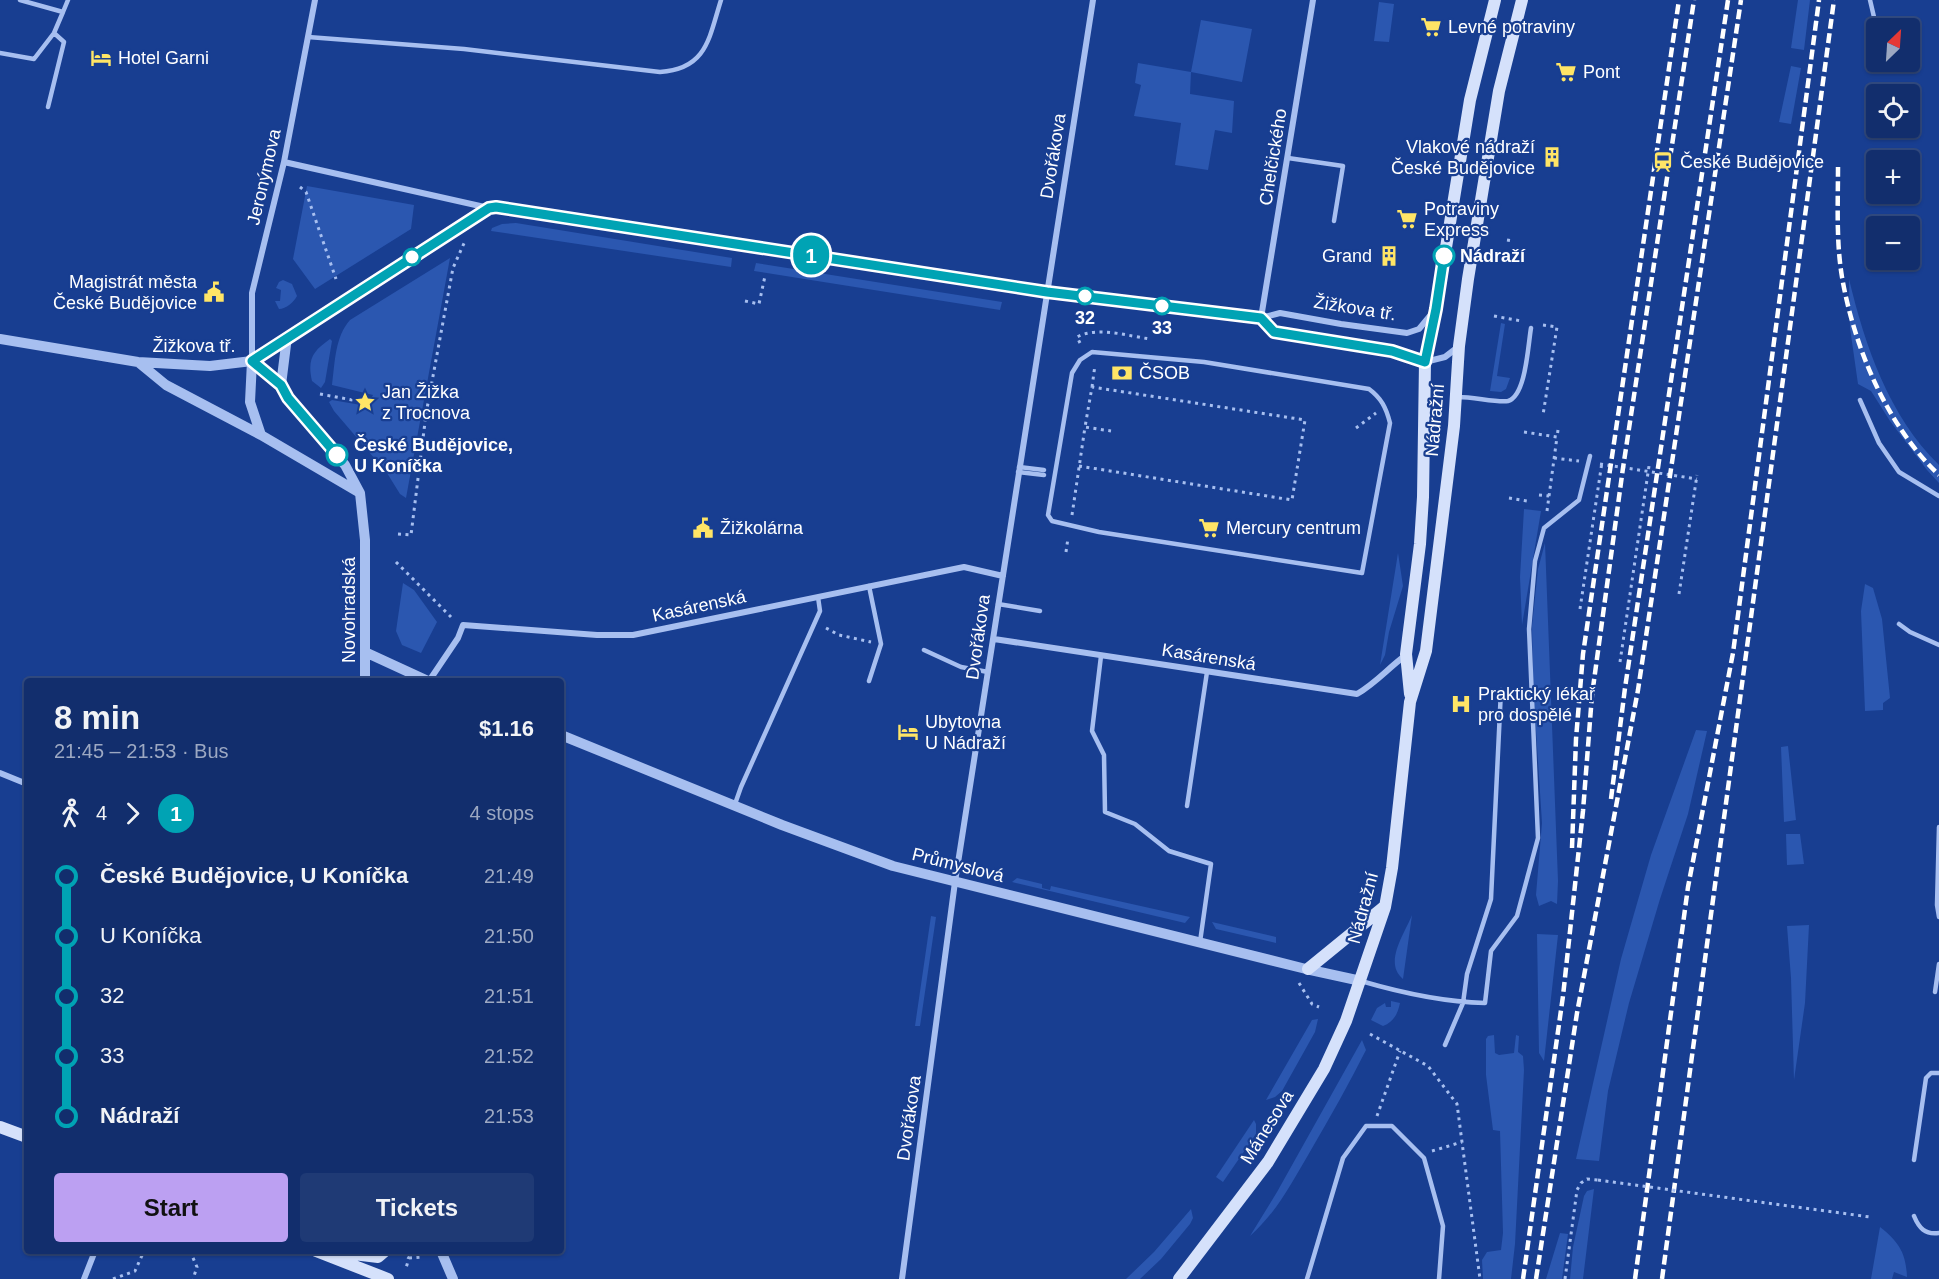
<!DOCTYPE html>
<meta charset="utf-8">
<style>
:root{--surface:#122e6d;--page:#1f3a75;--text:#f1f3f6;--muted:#9ca8c2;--line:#314a80;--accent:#bca0f2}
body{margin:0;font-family:Arial,sans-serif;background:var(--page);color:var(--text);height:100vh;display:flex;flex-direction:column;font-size:22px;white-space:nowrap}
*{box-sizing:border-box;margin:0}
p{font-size:20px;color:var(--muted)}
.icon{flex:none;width:33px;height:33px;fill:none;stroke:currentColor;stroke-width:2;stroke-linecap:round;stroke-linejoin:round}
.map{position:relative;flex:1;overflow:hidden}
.sheet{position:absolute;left:24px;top:678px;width:540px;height:576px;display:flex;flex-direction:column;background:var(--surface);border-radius:6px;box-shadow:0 2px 4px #0004,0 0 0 2px var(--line)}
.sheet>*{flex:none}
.badge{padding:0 12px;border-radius:20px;font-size:21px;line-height:39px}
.needle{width:39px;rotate:25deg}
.fabs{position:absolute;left:1866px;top:18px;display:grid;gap:12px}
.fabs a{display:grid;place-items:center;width:54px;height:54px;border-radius:6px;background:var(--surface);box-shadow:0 2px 4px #0004,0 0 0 2px var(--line);font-size:30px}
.map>.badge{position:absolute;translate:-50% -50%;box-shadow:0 0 0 3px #fff}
.legs{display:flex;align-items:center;gap:9px;height:66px;padding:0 30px;font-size:20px}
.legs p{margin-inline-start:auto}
.summary{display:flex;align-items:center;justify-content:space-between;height:102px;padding:0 30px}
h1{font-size:33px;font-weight:700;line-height:45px}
.button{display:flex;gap:12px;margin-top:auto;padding:12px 30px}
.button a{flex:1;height:69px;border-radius:6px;background:var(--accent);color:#111;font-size:24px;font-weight:700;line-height:69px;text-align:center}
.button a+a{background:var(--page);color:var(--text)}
ul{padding:0 30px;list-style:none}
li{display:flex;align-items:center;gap:21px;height:60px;font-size:22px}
li i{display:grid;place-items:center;width:9px;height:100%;margin:0 8px;background:currentColor}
li i::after{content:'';width:15px;height:15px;margin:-8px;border:4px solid;border-radius:50%;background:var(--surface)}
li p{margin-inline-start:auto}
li:first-child i{background:linear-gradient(#0000 50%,currentColor 0)}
li:last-child i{background:linear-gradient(currentColor 50%,#0000 0)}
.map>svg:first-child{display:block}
</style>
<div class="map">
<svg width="1939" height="1279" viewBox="0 0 1939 1279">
<rect width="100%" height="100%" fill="#183e91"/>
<!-- green -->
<path fill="#2b57b0" d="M1798 0H1810L1804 50 1791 48Z
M1379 2 1394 4 1389 42 1374 41Z
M1201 20 1252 29 1242 82 1191 72 1190 94 1234 101 1232 133 1215 130 1208 170 1175 165 1181 123 1134 116 1141 85 1135 83 1138 63 1191 72Z
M1791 66 1801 68 1791 124 1779 122Z
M307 186 414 205 411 229 315 289 293 259Z
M516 223 732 258 731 267 491 231 492 228 502 224Z
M450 258 406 498 400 494 387 473 334 411 329 402 332 400 367 406 373 395 332 385C335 362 335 337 350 320Z
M756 263 1002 302 1000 310 754 271Z
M1849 279C1865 346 1889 416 1939 465V483L1927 470 1890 421 1871 391 1858 384 1850 328Z
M283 280 292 284 297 296C294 302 286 309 279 309L275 301H280L281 290 276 288 279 282Z
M1501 323 1505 324 1497 376 1510 378 1506 389 1501 392 1490 391Z
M330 339 332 341 325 382 321 388 312 381C307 359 313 351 330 339Z
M1524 509 1541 511 1522 625 1520 577Z
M1545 543 1558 881 1557 904 1551 901 1539 906 1536 895 1542 823 1533 684 1532 626 1538 569Z
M1398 553 1403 586 1389 632 1385 655 1380 665Z
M403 583 414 590 437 622 421 653 402 645 396 631Z
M1865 584 1873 588 1882 619 1890 698 1883 703V710L1865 711 1861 611Z
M1696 730 1707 731 1688 814 1660 899 1629 1003 1608 1091 1599 1161 1576 1159 1621 959 1651 855Z
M1788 746 1796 820 1784 822 1781 747Z
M1786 834H1800L1804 864 1787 865Z
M1017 878 1042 884V888L1050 890 1051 886 1190 917 1185 923 1012 882Z
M1412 915 1403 979C1383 963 1405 933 1412 915Z
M931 916 936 917 920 1026H915Z
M1212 922 1276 937V943L1216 929Z
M1809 925 1805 1003 1794 1080 1791 978 1787 926Z
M1537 934 1558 935 1544 1061 1539 1053Z
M1391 1001 1400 1003C1398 1013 1394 1022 1383 1026L1371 1020 1377 1008 1385 1003 1386 1007H1391Z
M1318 1019 1315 1032 1282 1091 1275 1097 1266 1100 1312 1020Z
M1494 1035 1495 1053 1499 1055 1514 1053 1516 1035 1519 1036 1518 1052 1523 1056 1524 1070 1515 1244 1511 1279H1483L1482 1260 1487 1252 1501 1250 1503 1233 1500 1131 1493 1130 1486 1075V1039L1488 1036Z
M1362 1040 1366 1050C1349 1084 1330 1117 1311 1150 1292 1182 1278 1211 1250 1236L1277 1192Z
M1254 1120 1256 1124V1134L1223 1182 1216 1177Z
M1594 1189 1583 1279H1570L1573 1247 1584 1196 1587 1191Z
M1191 1209 1193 1218 1190 1224 1161 1259 1140 1279H1126L1154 1252Z
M1880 1227C1899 1242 1906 1253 1907 1277L1894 1272 1892 1279H1871Z
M1560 1233 1568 1234 1562 1279H1546Z"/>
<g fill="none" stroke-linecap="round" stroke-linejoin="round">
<!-- path -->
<path stroke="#a7bff0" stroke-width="3" stroke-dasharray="3 4.5" stroke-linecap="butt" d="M1509 149 1513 150
M300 187 306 192 336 279
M1507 240 1513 241
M1504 258 1510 259
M745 301 759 304 765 276
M1494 316 1521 321
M1543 325 1557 327 1543 415
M1080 343 1077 337C1097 326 1128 336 1150 339
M1092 387 1095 365
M320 394 358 401
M1356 428 1376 413
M1524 432 1557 437 1558 430
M1554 458 1579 461
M1600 464 1697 479
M1079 466 1292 500 1305 420 1092 387 1085 427
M1539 495 1549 496
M1509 498 1527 501
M1547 511 1557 437
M1072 515 1085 427 1111 431
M398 534 411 535 426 414 453 268 465 241
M1066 552 1068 538
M396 562 451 617
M1679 594 1697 475
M1580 609 1602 462
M826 628 839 635 871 642
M1620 662 1649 466
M1299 983 1312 1004 1319 1007
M1370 1034 1428 1066 1457 1104 1480 1279
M1377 1116 1400 1051
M1432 1151 1462 1142
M190 1251 197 1267 193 1279
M401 1253 409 1258 406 1268
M409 1258 423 1257
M113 1279 135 1271 144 1251
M1565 1279 1577 1190 1581 1183 1587 1179 1598 1180"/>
<!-- service -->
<path stroke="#a7bff0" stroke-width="4.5" d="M1870 0 1874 17
M63 12 68 0
M308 37 464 49 660 72C707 69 709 38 721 0
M0 53 34 59 54 33 63 12 20 0
M48 107 64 42 54 33
M1288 158 1343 166 1334 221
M1092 352 1204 362 1369 389C1381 398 1386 407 1390 423L1362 573 1099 532 1052 521 1048 515 1072 373 1080 360Z
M1456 397C1470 396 1497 403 1508 401 1526 396 1528 345 1531 328
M1860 400 1879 443 1899 472 1939 496
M1019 467 1044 470
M1018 472 1044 475
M998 604 1040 611
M1899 624 1910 632 1939 645
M924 650 961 667 988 672
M1101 656 1092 731 1104 755 1105 812 1135 824 1169 851 1211 864 1200 942
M869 681 881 644 869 586
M735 804 741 787 820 611 818 597
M1187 806 1207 672
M1939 827 1937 905 1939 917
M1361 981C1402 993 1443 1002 1485 1003L1491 951 1517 916 1538 838 1529 629 1535 561 1544 528 1579 500 1590 456
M1935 992 1939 964
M1445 1045 1463 1003 1467 974 1491 899 1501 690
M1914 1160 1926 1078 1931 1073H1939
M1914 1216C1919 1228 1925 1235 1939 1233
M1307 1279 1343 1158 1366 1126H1392L1424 1158 1443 1226 1439 1279"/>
<!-- minor -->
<path stroke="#a7bff0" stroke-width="6" d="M284 162 489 208 496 207 1047 292 1261 318 1280 313 1341 324 1407 333 1419 329 1434 311
M1261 318 1313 0
M1261 318 1274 332 1392 351 1425 362 1445 357 1458 347
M252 361V293L284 162 315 0
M252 361 489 208
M994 639 1357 694C1377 682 1387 669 1406 655
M429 681 458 638 463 625 597 635H633L964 567 1003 576
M0 773 27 784
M84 1279 95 1251
M902 1279 955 882 1093 0"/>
<!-- tertiary -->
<path stroke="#a7bff0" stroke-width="10" d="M0 339 138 362 210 366 252 361
M252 361 281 385 288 397 345 465 360 493 365 540V681
M252 361 250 402 261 435
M138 362 166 385 261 435 360 493
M281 385 287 337
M365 652 428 681
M561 735 782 825 893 866 1306 969 1361 981
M441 1251 453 1279"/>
<!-- secondary -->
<path stroke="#d5e1fb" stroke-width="12" d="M1410 694 1406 654 1420 544 1423 497 1425 362 1436 309 1470 100 1495 0
M1308 969 1384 907
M0 1127 27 1137
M316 1251 388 1279
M329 1251 378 1257 385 1251
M1179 1279 1268 1162 1324 1069 1346 1021 1385 907 1392 868 1410 702 1426 651 1454 426 1459 346 1468 279 1499 91 1522 0"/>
<!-- rail -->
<path stroke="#fff" stroke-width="4.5" stroke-dasharray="10 4.5" stroke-linecap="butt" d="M1838 167C1838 203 1836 241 1842 277 1854 347 1887 426 1939 475
M1611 799 1625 688 1728 0
M1572 848 1576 739 1583 654 1679 0
M1523 1279 1563 996 1583 811 1592 695 1623 468 1694 0
M1536 1279 1577 1013 1638 690 1741 0
M1635 1279 1688 887 1733 653 1819 0
M1662 1279 1834 0"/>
<!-- path-bridge -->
<path stroke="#a7bff0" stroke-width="3" stroke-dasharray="3 4.5" stroke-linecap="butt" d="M1598 1180 1870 1217"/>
</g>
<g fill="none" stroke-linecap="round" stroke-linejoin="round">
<!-- line-1 casing -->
<g stroke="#fff" stroke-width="14">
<path id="line-1" d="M337 455 288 398 281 385 252 361 489 208 496 207 1047 292 1261 318 1274 332 1392 351 1425 362 1436 309 1444 256"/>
</g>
<!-- line-1 -->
<use href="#line-1" stroke="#00a3b4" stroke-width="9"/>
</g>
<!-- icons -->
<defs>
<g id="supermarket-bare" transform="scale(1.62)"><path d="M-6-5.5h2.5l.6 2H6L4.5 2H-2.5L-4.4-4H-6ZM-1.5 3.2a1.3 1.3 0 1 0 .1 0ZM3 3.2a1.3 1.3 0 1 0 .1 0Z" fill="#ffe566" stroke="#183e91" stroke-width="2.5" paint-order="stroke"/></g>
<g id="hotel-bare" transform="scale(1.62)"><path d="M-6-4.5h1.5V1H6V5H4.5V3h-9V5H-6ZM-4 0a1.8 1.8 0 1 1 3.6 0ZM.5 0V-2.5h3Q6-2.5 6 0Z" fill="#ffe566" stroke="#183e91" stroke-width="2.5" paint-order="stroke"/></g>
<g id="building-bare" transform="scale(1.62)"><path d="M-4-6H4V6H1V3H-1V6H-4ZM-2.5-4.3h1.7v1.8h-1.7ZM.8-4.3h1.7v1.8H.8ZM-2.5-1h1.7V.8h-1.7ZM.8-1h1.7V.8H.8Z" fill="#ffe566" stroke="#183e91" stroke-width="2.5" paint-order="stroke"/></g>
<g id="station-bare" transform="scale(1.62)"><path d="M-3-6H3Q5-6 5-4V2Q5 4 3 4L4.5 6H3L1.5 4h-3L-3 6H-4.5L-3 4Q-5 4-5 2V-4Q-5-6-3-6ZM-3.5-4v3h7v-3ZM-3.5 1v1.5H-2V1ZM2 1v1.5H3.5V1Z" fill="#ffe566" stroke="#183e91" stroke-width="2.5" paint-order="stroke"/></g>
<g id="civic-bare" transform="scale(1.62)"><path d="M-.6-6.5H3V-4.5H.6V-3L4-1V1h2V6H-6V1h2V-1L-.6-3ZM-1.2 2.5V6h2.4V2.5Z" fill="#ffe566" stroke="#183e91" stroke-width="2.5" paint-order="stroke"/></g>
<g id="bank-bare" transform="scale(1.62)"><path d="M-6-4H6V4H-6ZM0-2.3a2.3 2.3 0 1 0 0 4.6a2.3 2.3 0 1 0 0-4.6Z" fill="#ffe566" stroke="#183e91" stroke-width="2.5" paint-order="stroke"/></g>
<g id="sight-bare" transform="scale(1.62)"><path d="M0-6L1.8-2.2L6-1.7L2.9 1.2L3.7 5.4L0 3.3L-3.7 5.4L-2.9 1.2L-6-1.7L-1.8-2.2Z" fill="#ffe566" stroke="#183e91" stroke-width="2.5" paint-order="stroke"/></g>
<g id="hospital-bare" transform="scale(1.62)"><path d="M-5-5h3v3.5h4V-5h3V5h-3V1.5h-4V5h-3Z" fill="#ffe566" stroke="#183e91" stroke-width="2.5" paint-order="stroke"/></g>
</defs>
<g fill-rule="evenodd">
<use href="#supermarket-bare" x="1431" y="27"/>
<use href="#hotel-bare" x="101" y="58"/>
<use href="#supermarket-bare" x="1566" y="72"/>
<use href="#building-bare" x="1552" y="157"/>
<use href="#station-bare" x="1663" y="162"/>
<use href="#supermarket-bare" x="1407" y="219"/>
<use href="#building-bare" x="1389" y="256"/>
<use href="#civic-bare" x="214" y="292"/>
<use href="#bank-bare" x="1122" y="373"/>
<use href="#sight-bare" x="365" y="402"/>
<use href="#civic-bare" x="703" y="528"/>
<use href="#supermarket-bare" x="1209" y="528"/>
<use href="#hospital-bare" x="1461" y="704"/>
<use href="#hotel-bare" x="908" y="732"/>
</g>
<!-- markers -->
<g fill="#fff" stroke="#00a3b4" stroke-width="3">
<circle cx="1444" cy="256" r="10"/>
<circle cx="412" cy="257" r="8"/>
<circle cx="1085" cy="296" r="8"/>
<circle cx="1162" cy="306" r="8"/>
<circle cx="337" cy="455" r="10"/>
</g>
<g text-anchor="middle" stroke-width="4.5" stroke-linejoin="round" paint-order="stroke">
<!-- poi labels -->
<g font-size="18" fill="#fff" stroke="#183e91" text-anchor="start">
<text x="1448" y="33">Levné potraviny</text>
<text x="118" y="64">Hotel Garni</text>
<text x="1583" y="78">Pont</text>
<text x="1535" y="153" text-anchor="end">Vlakové nádraží<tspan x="1535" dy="21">České Budějovice</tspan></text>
<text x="1680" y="168">České Budějovice</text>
<text x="1424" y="215">Potraviny<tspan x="1424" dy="21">Express</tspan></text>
<text x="1372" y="262" text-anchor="end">Grand</text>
<text x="197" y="288" text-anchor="end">Magistrát města<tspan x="197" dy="21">České Budějovice</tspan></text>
<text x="1139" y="379">ČSOB</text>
<text x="382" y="398">Jan Žižka<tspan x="382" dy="21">z Trocnova</tspan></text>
<text x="720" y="534">Žižkolárna</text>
<text x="1226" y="534">Mercury centrum</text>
<text x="1478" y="700">Praktický lékař<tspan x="1478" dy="21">pro dospělé</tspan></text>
<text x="925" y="728">Ubytovna<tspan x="925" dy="21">U Nádraží</tspan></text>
</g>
<!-- street labels -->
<g font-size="18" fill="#fff" stroke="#183e91">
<text transform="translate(1053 156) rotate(-81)" y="6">Dvořákova</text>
<text transform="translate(1273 157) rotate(-81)" y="6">Chelčického</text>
<text transform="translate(264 177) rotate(-77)" y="6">Jeronýmova</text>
<text transform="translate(1355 308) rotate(9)" y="6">Žižkova tř.</text>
<text x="194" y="352">Žižkova tř.</text>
<text transform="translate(1435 420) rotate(-85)" y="6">Nádražní</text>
<text transform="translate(699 606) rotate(-12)" y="6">Kasárenská</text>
<text transform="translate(349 610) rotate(-90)" y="6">Novohradská</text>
<text transform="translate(978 637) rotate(-82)" y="6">Dvořákova</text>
<text transform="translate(1209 657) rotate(9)" y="6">Kasárenská</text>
<text transform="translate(958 865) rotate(14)" y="6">Průmyslová</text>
<text transform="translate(1363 908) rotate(-75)" y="6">Nádražní</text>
<text transform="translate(909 1118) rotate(-82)" y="6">Dvořákova</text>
<text transform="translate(1267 1127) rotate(-58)" y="6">Mánesova</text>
</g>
<!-- stop labels -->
<g font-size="18" font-weight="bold" fill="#fff" stroke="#183e91" text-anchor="start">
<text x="1460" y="262">Nádraží</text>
<text x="1085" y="324" text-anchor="middle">32</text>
<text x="1162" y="334" text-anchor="middle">33</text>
<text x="354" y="451">České Budějovice,<tspan x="354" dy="21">U Koníčka</tspan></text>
</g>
</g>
</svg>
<div class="fabs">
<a><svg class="needle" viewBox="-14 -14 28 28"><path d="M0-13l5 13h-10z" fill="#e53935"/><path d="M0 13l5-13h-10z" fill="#9ca8c2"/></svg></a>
<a><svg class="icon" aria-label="locate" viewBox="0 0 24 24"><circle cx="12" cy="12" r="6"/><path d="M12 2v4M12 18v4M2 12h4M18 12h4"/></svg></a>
<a>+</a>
<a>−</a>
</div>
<b class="badge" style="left:811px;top:255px;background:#00a3b4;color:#fff">1</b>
<section class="sheet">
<div class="summary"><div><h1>8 min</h1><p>21:45 – 21:53 · Bus</p></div><b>$1.16</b></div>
<div class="legs"><svg class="icon" aria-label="walk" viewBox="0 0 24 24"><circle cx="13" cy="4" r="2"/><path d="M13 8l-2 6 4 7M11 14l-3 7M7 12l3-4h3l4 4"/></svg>4<svg class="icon" aria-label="forward" viewBox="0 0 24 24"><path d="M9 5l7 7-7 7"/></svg><b class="badge" style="background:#00a3b4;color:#fff">1</b><p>4 stops</p></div>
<ul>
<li><i style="color:#00a3b4"></i><b>České Budějovice, U Koníčka</b><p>21:49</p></li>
<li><i style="color:#00a3b4"></i><span>U Koníčka</span><p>21:50</p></li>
<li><i style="color:#00a3b4"></i><span>32</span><p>21:51</p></li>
<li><i style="color:#00a3b4"></i><span>33</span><p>21:52</p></li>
<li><i style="color:#00a3b4"></i><b>Nádraží</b><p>21:53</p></li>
</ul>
<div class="button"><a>Start</a><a>Tickets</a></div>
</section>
</div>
